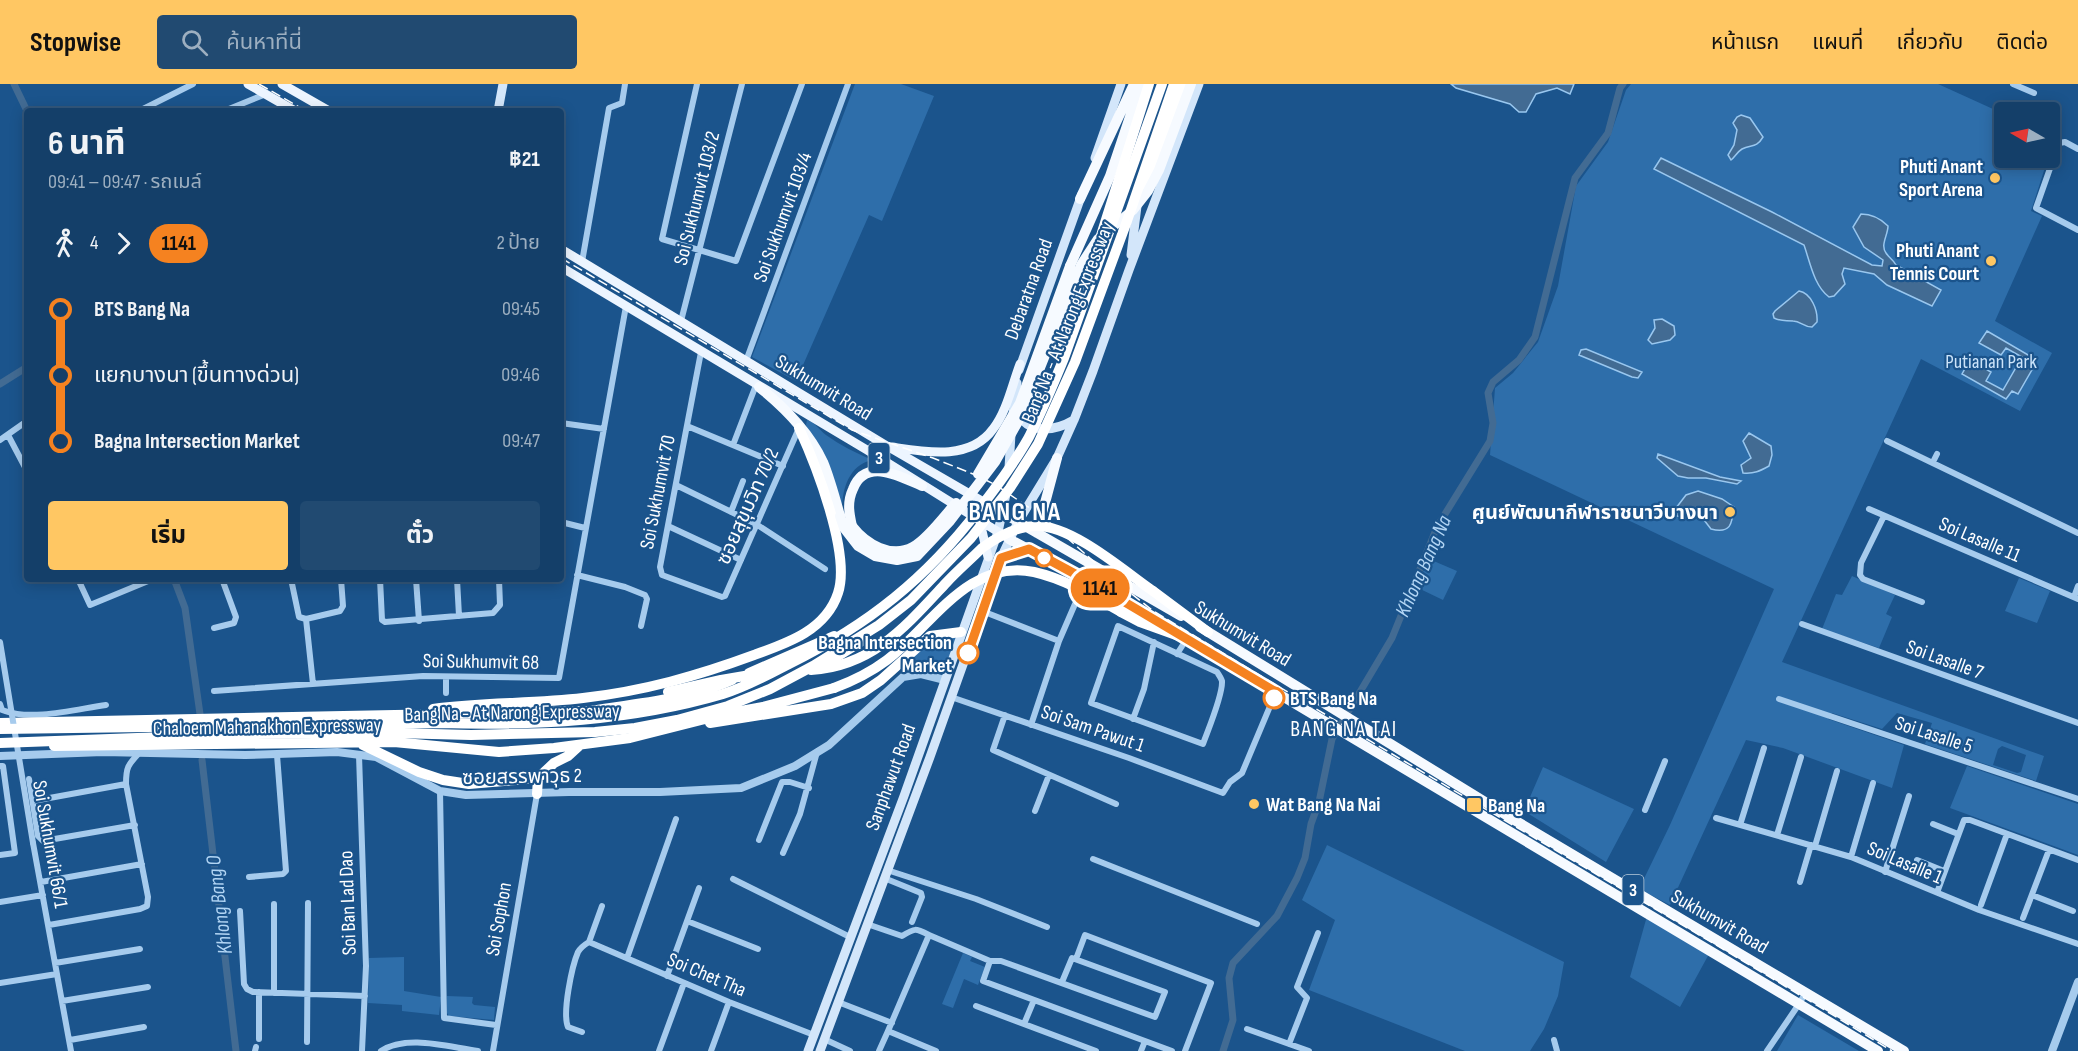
<!DOCTYPE html>
<html lang="th">
<meta charset="utf-8">
<style>
:root{--surface:#143f69;--page:#214a71;--text:#f1f3f6;--muted:#9dafc0;--line:#33587d;--accent:#ffc763}
body{margin:0;font-family:"Sofia Sans Condensed","Noto Sans Thai",sans-serif;background:var(--page);color:var(--text);height:100vh;display:flex;flex-direction:column;font-size:22px;white-space:nowrap}
*{box-sizing:border-box;margin:0}
p{font-size:20px;color:var(--muted)}
.icon{flex:none;width:33px;height:33px;fill:none;stroke:currentColor;stroke-width:2;stroke-linecap:round;stroke-linejoin:round}
.map{position:relative;flex:1;overflow:hidden}
.drawer{position:absolute;left:24px;top:24px;width:540px;height:474px;display:flex;flex-direction:column;background:var(--surface);border-radius:6px;box-shadow:0 3px 15px #0003,0 0 0 2px var(--line)}
.drawer>*{flex:none}
.badge{padding:0 12px;border-radius:20px;font-size:21px;line-height:39px}
.needle{width:39px;rotate:279deg}
.buttons{position:absolute;left:1994px;top:18px;display:grid;gap:12px}
.buttons a{display:grid;place-items:center;width:66px;height:66px;border-radius:6px;background:var(--surface);box-shadow:0 3px 15px #0003,0 0 0 2px var(--line);font-size:30px}
.map>.badge{position:absolute;translate:-50% -50%;box-shadow:0 0 0 3px #fff}
.legs{display:flex;align-items:center;gap:9px;height:66px;padding:0 24px;font-size:20px}
.legs p{margin-inline-start:auto}
.summary{display:flex;align-items:center;justify-content:space-between;height:102px;padding:0 24px}
h1{font-size:33px;font-weight:700;line-height:45px}
.primary-button{display:flex;gap:12px;margin-top:auto;padding:12px 24px}
.primary-button a{flex:1;height:69px;border-radius:6px;background:var(--accent);color:#111;font-size:24px;font-weight:700;line-height:69px;text-align:center}
.primary-button a+a{background:var(--page);color:var(--text)}
ul{padding:0 24px;list-style:none}
li{display:flex;align-items:center;gap:21px;height:66px;font-size:22px}
li i{display:grid;place-items:center;width:9px;height:100%;margin:0 8px;background:currentColor}
li i::after{content:'';width:15px;height:15px;margin:-8px;border:4px solid;border-radius:50%;background:var(--surface)}
li p{margin-inline-start:auto}
li:first-child i{background:linear-gradient(#0000 50%,currentColor 0)}
li:last-child i{background:linear-gradient(currentColor 50%,#0000 0)}
header{display:flex;align-items:center;gap:36px;box-sizing:border-box;height:84px;padding:0 30px;background:var(--accent);color:#111}
header strong{font-size:28px}
nav{display:flex;gap:33px;margin-inline-start:auto;font-size:21px}
.search{width:420px;height:54px;background:var(--page);display:flex;align-items:center;gap:15px;box-sizing:border-box;padding:0 21px;border-radius:6px;color:var(--muted);font-size:22px}
.map>svg:first-child{display:block}
</style>
<header>
<strong>Stopwise</strong>
<div class="search"><svg class="icon" aria-label="search" viewBox="0 0 24 24"><circle cx="10" cy="10" r="6"/><path d="M15 15l6 6"/></svg>ค้นหาที่นี่</div>
<nav><a>หน้าแรก</a><a>แผนที่</a><a>เกี่ยวกับ</a><a>ติดต่อ</a></nav>
</header>
<div class="map">
<svg width="2078" height="967" viewBox="0 0 2078 967">
<rect width="100%" height="100%" fill="#1b548c"/>
<!-- green -->
<path fill="#2e6eaa" fill-rule="evenodd" d="M855 0H901L934 12 882 137 869 131 796 297 752 273Z
M1631 0H1938L2004 30V74H2048L2031 127 2042 132 1995 237 2052 269 2020 327 1921 275 1782 578 2044 672 2036 697 1925 660 1932 639 1897 629 1882 645 1832 629 1828 635 1904 661 1892 704 1783 664 1746 656 1670 821 1639 805 1670 741 1774 505 1490 371 1495 304 1513 289 1538 258 1558 202 1576 102 1608 58 1626 6ZM2002 662 2026 671 2021 688 2017 689 1993 681 1998 665Z
M807 336C815 338 819 346 826 351 840 361 856 369 872 376 849 381 842 405 842 426L806 341Z
M1429 475 1457 487 1443 516 1416 503Z
M1852 492 1895 511 1886 530 1892 533 1879 564 1822 545 1836 510 1842 511Z
M2019 494 2050 507 2037 539 2005 527Z
M936 552 957 553 944 588 916 584 904 587 903 583Z
M1967 682 2078 720V771L1950 724Z
M1543 683 1634 725 1606 778 1524 727Z
M1327 761 1564 878 1558 912 1544 945 1530 967H1465L1309 906 1335 836 1302 816Z
M1647 832 1709 870 1680 923 1630 893Z
M963 869 972 873 970 877 985 883 978 901 964 895 953 924 942 920Z
M404 873V907L441 913 439 931 402 927V921L368 919 369 874Z
M447 912 473 913 472 919 474 921 495 923 494 936 449 932 447 929Z
M1798 931 1859 967H1777Z"/>
<!-- water -->
<path fill="#426b93" stroke="#99c7ef" stroke-width="1.5" d="M1451 0H1574L1570 10 1557 4 1536 10 1526 28H1519L1510 20 1456 4Z
M1741 31 1750 34 1763 53C1756 65 1751 60 1742 65 1737 68 1735 73 1731 76L1728 71 1734 61 1737 46 1733 39 1737 33Z
M1661 74 1772 128 1872 181 1882 182 1883 176 1864 163 1853 143 1861 130C1871 130 1881 135 1888 142 1888 151 1880 161 1886 169 1889 174 1893 175 1896 181L1941 206 1932 222 1887 201 1874 190 1844 184 1842 190 1845 200 1834 212 1829 213C1814 202 1810 178 1804 161L1654 85Z
M1799 207C1811 209 1818 226 1817 238L1812 243C1803 243 1801 237 1793 237 1786 236 1782 238 1774 234L1773 230 1775 227Z
M1662 235 1674 242 1675 251 1670 256 1652 260 1648 256 1655 244 1654 236Z
M1987 247 2030 272 2026 280 2033 284 2018 310 2012 307 2006 315 1962 290 1970 276 1991 288 1986 297 2003 306 2022 273 2006 264 2001 271 1979 259Z
M1586 265 1642 288 1638 294 1632 293 1579 271 1581 266Z
M1749 349 1771 362 1772 371 1769 382C1760 387 1754 390 1743 389L1741 381 1751 374 1743 357Z
M1658 370 1720 393 1741 397 1737 400 1706 394H1688L1678 392 1657 374Z
M1698 407 1722 415 1734 423C1732 440 1731 450 1711 445L1704 436V431L1691 427 1685 434 1677 432 1676 424 1686 411Z"/>
<g fill="none" stroke-linecap="round" stroke-linejoin="round">
<!-- canal -->
<path stroke="#426b93" stroke-width="7" d="M14 0 27 27
M0 300 27 283
M174 495 185 524 200 630
M202 676 236 967
M1223 967 1233 936 1229 894 1233 879 1277 832 1297 794 1305 774 1311 740 1319 718 1332 655 1392 554 1437 443 1490 357 1493 339 1488 309 1493 298 1519 276 1535 253 1575 94 1608 49 1620 4 1623 0"/>
<!-- minor -->
<path stroke="#a6cbed" stroke-width="6" d="M697 0 662 155 736 177 802 0
M2013 0 2034 9
M139 27 193 0
M224 27 266 10
M2078 65 2065 58 2059 59 2036 124 2078 146
M582 178 609 24 622 19 625 0
M681 237 742 0
M701 268 660 483 662 491 722 513 725 512 799 344
M746 277 848 0
M561 339 604 345
M687 342 783 382
M8 351 27 387
M0 356 27 337
M1887 357 2078 449
M733 361 756 301
M1933 378 1937 370
M676 401 756 440 825 485
M1869 425 2078 515
M731 428 743 397
M1884 432 1861 479 1860 491 1863 495 1922 518
M561 438 585 444
M668 442 741 476
M577 491 625 503 645 511 647 515 641 542
M78 495 90 521 153 495
M291 495 299 533 306 535 313 600
M380 495 382 536 385 538 493 529 500 521 499 495
M416 495 419 537
M457 495 459 532
M2074 513 2078 502
M982 527 1059 557
M306 535 340 527 343 522 341 495
M1802 540 2078 639
M1118 542 1217 588C1219 591 1221 594 1222 597 1223 611 1208 646 1203 660L1091 619Z
M214 544 234 539 236 533 222 495
M1177 570 1186 556
M214 607 423 592 559 594 626 222
M446 609V593
M951 613 1129 674 1223 709 1230 698 1242 689 1276 608
M1779 615 2078 715
M0 620 2 626 5 627C32 637 77 625 106 621
M1005 631 993 666 1116 720
M1133 635 1144 605 1154 558
M1031 641 1059 557 1075 520
M359 671 366 882 362 967
M0 682H3L15 769 0 771
M29 695 38 752 43 757 135 741
M440 707 444 934 496 941
M33 717 126 700
M1645 726 1665 677
M1035 727 1049 691
M1716 734 1851 773 1979 826 2078 860
M1933 740 1958 750
M1740 741 1764 664
M1777 751 1801 673
M759 756 782 698H790L809 704
M33 759 71 967
M1815 762 1837 687
M783 769 800 730 817 668
M1851 773 1873 699
M1093 775 1257 840
M1917 776 1944 787
M887 786 976 815 1047 843
M1885 788 1909 712
M249 793 283 790 286 787 277 671
M884 794 921 809 922 813 912 838
M733 795 850 853
M41 798 142 780
M1800 798 1811 761
M1938 806 1964 736H1970L2078 776
M2032 811 2073 827
M0 818 43 811
M1981 821 2007 750
M240 827 244 900 247 905 253 908 365 912
M2023 834 2049 766
M687 837 758 865
M867 840 902 852C915 844 915 844 929 851L888 947
M49 841 140 825 147 822 148 813 126 700C126 683 128 681 139 669
M929 851 990 877H1001L1155 933 1165 908 1072 874 1062 898
M589 858 729 918 814 951
M627 874 676 735
M1076 875 1085 851 1211 899 1185 967
M990 877 983 897 1145 957 1141 967
M55 879 140 865
M667 892 699 804
M0 899 57 890
M274 909V820
M62 917 148 903
M838 918 892 939
M976 922 1096 967
M1024 940 1034 916
M1247 945 1309 967
M582 948 568 943C562 929 572 882 578 868 581 863 584 861 589 858L602 822
M259 955V908
M824 955 850 967
M70 956 144 943
M1554 956 1557 967
M1145 957 1172 967
M307 958 308 819
M1289 960 1307 914 1297 903 1318 849
M255 967 256 963
M381 967C407 950 448 963 478 967
M493 967 537 710
M659 967 684 899
M711 967 729 918
M879 967 888 947 936 967
M1767 967 1799 920 1806 908"/>
<!-- tertiary -->
<path stroke="#a6cbed" stroke-width="8" d="M0 672 103 668 245 671 337 668 376 673 440 707 466 711 569 708H660L741 704 795 682 829 661 903 593 921 590 945 596
M2052 967 2078 898"/>
<!-- secondary -->
<path stroke="#d3e6fa" stroke-width="9" d="M498 27 503 0
M1095 74 1121 0
M1131 171 1137 122
M1019 286 1082 110
M1018 329C1029 352 1057 346 1074 336
M1013 330 1017 299
M1009 384 1011 350
M808 967 904 712 998 448 1006 410
M820 967 930 673 1001 474 1018 438 1057 374 1074 336 1093 287 1129 186 1199 0"/>
<!-- primary -->
<path stroke="#edf5ff" stroke-width="9" d="M248 0 295 27
M282 0 329 27
M561 165 887 362 1018 438
M561 183 867 366 1008 454
M892 363C925 368 970 377 993 345 1007 327 1012 301 1020 280
M980 438 988 473"/>
<!-- trunk -->
<path stroke="#f6faff" stroke-width="10" d="M1080 115 1134 0
M1070 182 1110 92 1141 0
M759 303C784 323 809 348 823 378 830 395 835 414 840 432
M1018 438 1181 532
M852 442C849 429 847 418 853 405 865 373 900 392 922 402
M1037 449 1057 374
M1009 455 1101 504 1878 967
M1001 474 1029 465
M1200 543 1516 737 1904 967"/>
<!-- motorway -->
<path stroke="#fff" stroke-width="10" d="M1140 115 1182 0
M1059 271 1091 183 1149 0
M1153 507 1208 548
M1121 528 1140 538 1179 552
M830 577 862 557
M749 589 834 552
M433 625C483 618 533 620 583 614 644 607 697 592 754 571 788 559 826 546 838 509 851 470 816 381 799 344
M730 629 763 623 834 604
M0 639 591 627C638 619 688 616 732 596
M710 639 831 620 862 609 881 596 930 552 961 548
M363 661 419 688 443 696 469 700 538 694 554 679 568 672 580 661
M54 662 394 658 499 668 554 664 630 654 717 632 735 624
M537 710 538 694"/>
<!-- rail -->
<path stroke="#fff" stroke-width="1.5" stroke-dasharray="10 4.5" stroke-linecap="butt" d="M259 0 306 27
M561 174 852 346 933 374 973 390 996 401 1047 436 1119 500 1152 526C1397 676 1647 817 1892 967"/>
<!-- minor-bridge -->
<path stroke="#a6cbed" stroke-width="6" d="M0 558 33 759"/>
<!-- trunk-bridge -->
<path stroke="#f6faff" stroke-width="10" d="M978 390 1020 319 1070 182
M840 432 844 444 858 462 875 472 897 476 917 472 950 437 995 378 1020 334 1081 181 1098 155 1133 126 1148 107 1159 86 1191 0
M852 442C866 460 891 475 913 463 928 455 945 431 956 419"/>
<!-- motorway-bridge -->
<path stroke="#fff" stroke-width="10" d="M811 586C873 582 906 542 946 499 957 487 970 476 982 464 997 453 1017 442 1037 442 1073 442 1124 487 1153 507
M834 604C853 597 871 588 887 576 931 543 968 474 1034 488 1065 495 1093 512 1121 528
M668 608 721 596 762 589
M0 645 440 639C535 642 631 637 723 610 746 603 768 591 789 580 868 541 927 494 980 424 998 401 1015 378 1029 353 1042 327 1053 301 1064 274L1162 0
M0 659 247 650 394 649 471 651 595 648 635 644 677 636 728 622 770 605 813 582 879 541 911 516 971 454 1010 404 1038 360 1075 278 1127 137 1174 0"/>
</g>
<g fill="none" stroke-linecap="round" stroke-linejoin="round">
<!-- line-1 casing -->
<g stroke="#fff" stroke-width="14">
<path id="line-1" d="M968 569 1001 474 1029 465 1101 504 1276 608 1274 614"/>
</g>
<!-- line-1 -->
<use href="#line-1" stroke="#f58220" stroke-width="9"/>
</g>
<!-- markers -->
<g fill="#ffc763" stroke="#1b548c" stroke-width="2">
<circle cx="1995" cy="94" r="6"/>
<circle cx="1991" cy="177" r="6"/>
<circle cx="1730" cy="428" r="6"/>
<circle cx="1254" cy="720" r="6"/>
<rect x="1466" y="713" width="16" height="16" rx="3"/>
</g>
<g fill="#fff" stroke="#f58220" stroke-width="3">
<circle cx="1044" cy="474" r="8"/>
<circle cx="968" cy="569" r="10"/>
<circle cx="1274" cy="614" r="10"/>
</g>
<g text-anchor="middle" stroke-width="4.5" stroke-linejoin="round" paint-order="stroke">
<!-- shield labels -->
<g fill="#1b548c" stroke="#bbccdc" stroke-width="1.5">
<rect x="868.5" y="359" width="21" height="30" rx="4.5"/>
<rect x="1622.5" y="791" width="21" height="30" rx="4.5"/>
</g>
<g font-size="18" font-weight="bold" fill="#fff">
<text x="879" y="380">3</text>
<text x="1633" y="812">3</text>
</g>
<!-- poi labels -->
<g font-size="20" font-weight="bold" fill="#fff" stroke="#1b548c" text-anchor="end">
<text x="1983" y="89">Phuti Anant<tspan x="1983" dy="23">Sport Arena</tspan></text>
<text x="1979" y="173">Phuti Anant<tspan x="1979" dy="23">Tennis Court</tspan></text>
<text x="1718" y="435">ศูนย์พัฒนากีฬาราชนาวีบางนา</text>
<text x="1266" y="727" text-anchor="start">Wat Bang Na Nai</text>
<text x="1488" y="728" text-anchor="start">Bang Na</text>
</g>
<!-- street labels -->
<g font-size="20" fill="#fff" stroke="#1b548c">
<text transform="translate(696 114) rotate(-76)" y="7">Soi Sukhumvit 103/2</text>
<text transform="translate(782 133) rotate(-70)" y="7">Soi Sukhumvit 103/4</text>
<text transform="translate(1028 205) rotate(-70)" y="7">Debaratna Road</text>
<text transform="translate(1067 238) rotate(-68)" y="7">Bang Na - At Narong Expressway</text>
<text transform="translate(824 303) rotate(31)" y="7">Sukhumvit Road</text>
<text transform="translate(657 408) rotate(-79)" y="7">Soi Sukhumvit 70</text>
<text transform="translate(747 422) rotate(-66)" y="7">ซอยสุขุมวิท 70/2</text>
<text transform="translate(1980 455) rotate(23)" y="7">Soi Lasalle 11</text>
<text transform="translate(1243 549) rotate(31)" y="7">Sukhumvit Road</text>
<text transform="translate(1945 575) rotate(20)" y="7">Soi Lasalle 7</text>
<text transform="translate(481 577) rotate(1)" y="7">Soi Sukhumvit 68</text>
<text transform="translate(512 628) rotate(-1)" y="7">Bang Na - At Narong Expressway</text>
<text transform="translate(267 642) rotate(-1)" y="7">Chaloem Mahanakhon Expressway</text>
<text transform="translate(1093 644) rotate(19)" y="7">Soi Sam Pawut 1</text>
<text transform="translate(1934 650) rotate(18)" y="7">Soi Lasalle 5</text>
<text transform="translate(522 692) rotate(-1)" y="7">ซอยสรรพาวุธ 2</text>
<text transform="translate(890 693) rotate(-70)" y="7">Sanphawut Road</text>
<text transform="translate(51 760) rotate(80)" y="7">Soi Sukhumvit 66/1</text>
<text transform="translate(1905 778) rotate(23)" y="7">Soi Lasalle 1</text>
<text transform="translate(347 819) rotate(-92)" y="7">Soi Ban Lad Dao</text>
<text transform="translate(498 835) rotate(-80)" y="7">Soi Sophon</text>
<text transform="translate(1720 837) rotate(30)" y="7">Sukhumvit Road</text>
<text transform="translate(707 890) rotate(23)" y="7">Soi Chet Tha</text>
</g>
<!-- park labels -->
<g font-size="20" fill="#cce4fa" stroke="#1b548c">
<text x="1991" y="284">Putianan Park</text>
</g>
<!-- stop labels -->
<g font-size="20" font-weight="bold" fill="#fff" stroke="#1b548c" text-anchor="end">
<text x="952" y="565">Bagna Intersection<tspan x="952" dy="23">Market</tspan></text>
<text x="1290" y="621" text-anchor="start">BTS Bang Na</text>
</g>
<!-- water labels -->
<g font-size="21" font-style="italic" fill="#b2d5f4" stroke="#1b548c">
<text transform="translate(1423 482) rotate(-66)" y="7">Khlong Bang Na</text>
<text transform="translate(219 821) rotate(-97)" y="7">Khlong Bang O</text>
</g>
<!-- quarter labels -->
<g font-size="22" letter-spacing="1.5" fill="#fff" stroke="#1b548c">
<text x="1344" y="652">BANG NA TAI</text>
</g>
<!-- district labels -->
<g font-size="26" font-weight="bold" letter-spacing="1.5" fill="#fff" stroke="#1b548c">
<text x="1015" y="436">BANG NA</text>
</g>
</g>
</svg>
<div class="buttons">
<a><svg class="needle" viewBox="-14 -14 28 28"><path d="M0-13l5 13h-10z" fill="#e53935"/><path d="M0 13l5-13h-10z" fill="#9dafc0"/></svg></a>
</div>
<b class="badge" style="left:1100px;top:504px;background:#f58220;color:#111">1141</b>
<section class="drawer">
<div class="summary"><div><h1>6 นาที</h1><p>09:41 – 09:47 · รถเมล์</p></div><b>฿21</b></div>
<div class="legs"><svg class="icon" aria-label="walk" viewBox="0 0 24 24"><circle cx="13" cy="4" r="2"/><path d="M13 8l-2 6 4 7M11 14l-3 7M7 12l3-4h3l4 4"/></svg>4<svg class="icon" aria-label="forward" viewBox="0 0 24 24"><path d="M9 5l7 7-7 7"/></svg><b class="badge" style="background:#f58220;color:#111">1141</b><p>2 ป้าย</p></div>
<ul>
<li><i style="color:#f58220"></i><b>BTS Bang Na</b><p>09:45</p></li>
<li><i style="color:#f58220"></i><span>แยกบางนา (ขึ้นทางด่วน)</span><p>09:46</p></li>
<li><i style="color:#f58220"></i><b>Bagna Intersection Market</b><p>09:47</p></li>
</ul>
<div class="primary-button"><a>เริ่ม</a><a>ตั๋ว</a></div>
</section>
</div>
